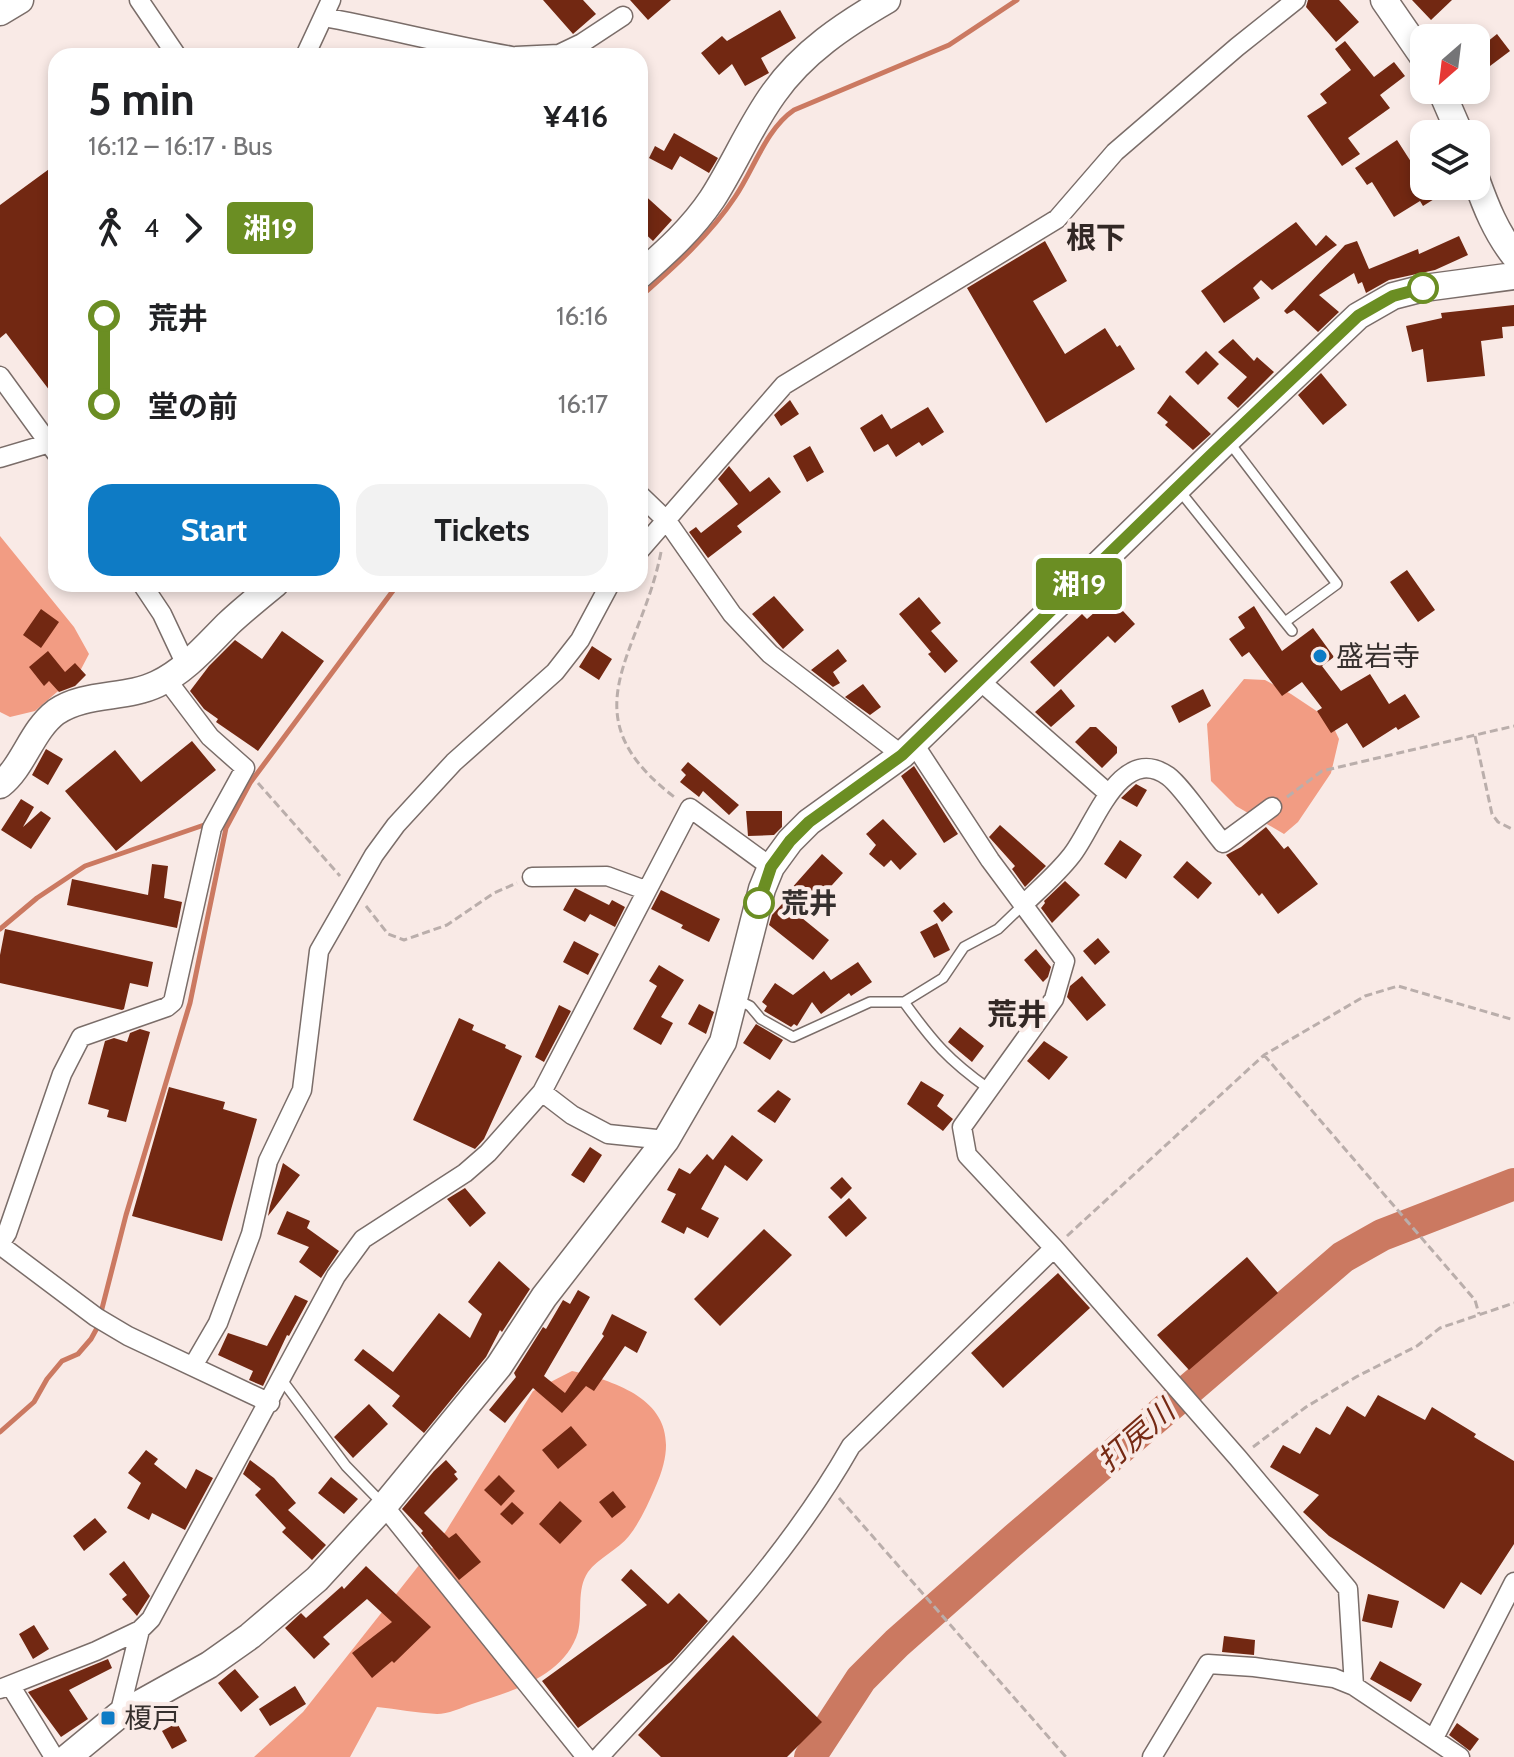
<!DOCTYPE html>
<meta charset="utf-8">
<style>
:root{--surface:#fff;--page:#f2f2f2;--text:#202124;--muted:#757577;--accent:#0e7bc5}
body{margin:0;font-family:Cabin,"Noto Sans JP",sans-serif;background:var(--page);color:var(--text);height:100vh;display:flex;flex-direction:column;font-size:30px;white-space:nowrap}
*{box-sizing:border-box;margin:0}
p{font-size:26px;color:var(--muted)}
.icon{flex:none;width:44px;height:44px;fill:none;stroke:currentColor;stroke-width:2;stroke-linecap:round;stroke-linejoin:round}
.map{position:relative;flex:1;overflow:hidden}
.side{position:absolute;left:48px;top:48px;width:600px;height:544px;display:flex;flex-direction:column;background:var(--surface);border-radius:24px;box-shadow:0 4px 12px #0003}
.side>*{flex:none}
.badge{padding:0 16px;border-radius:6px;font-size:28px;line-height:52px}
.needle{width:52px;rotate:208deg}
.fabs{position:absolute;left:1410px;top:24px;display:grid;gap:16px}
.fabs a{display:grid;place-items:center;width:80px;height:80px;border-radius:16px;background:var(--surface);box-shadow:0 4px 12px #0003;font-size:40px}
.map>.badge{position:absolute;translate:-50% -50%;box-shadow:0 0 0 4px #fff}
.legs{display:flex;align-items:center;gap:12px;height:88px;padding:0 40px;font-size:26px}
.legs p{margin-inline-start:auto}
.overview{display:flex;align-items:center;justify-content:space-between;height:136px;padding:0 40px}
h1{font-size:44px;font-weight:700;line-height:60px}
.cta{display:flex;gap:16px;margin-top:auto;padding:16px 40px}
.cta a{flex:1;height:92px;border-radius:24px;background:var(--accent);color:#fff;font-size:32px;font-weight:700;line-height:92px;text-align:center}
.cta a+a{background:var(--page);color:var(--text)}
ul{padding:0 40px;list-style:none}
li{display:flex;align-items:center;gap:28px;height:88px;font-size:30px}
li i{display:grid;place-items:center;width:12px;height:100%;margin:0 10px;background:currentColor}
li i::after{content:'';width:20px;height:20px;margin:-10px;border:6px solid;border-radius:50%;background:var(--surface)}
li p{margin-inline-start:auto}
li:first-child i{background:linear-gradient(#0000 50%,currentColor 0)}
li:last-child i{background:linear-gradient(currentColor 50%,#0000 0)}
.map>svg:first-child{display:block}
</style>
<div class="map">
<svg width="1514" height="1757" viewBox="0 0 1514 1757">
<rect width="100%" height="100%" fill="#f9eae6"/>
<!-- forest -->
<path fill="#f29c83" d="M0 536 74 627 89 654 79 673 35 711 10 717 0 712Z
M1244 679 1265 680 1291 694 1330 720 1339 739 1331 773 1298 822 1284 834 1236 806 1211 781 1207 724Z
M572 1371C636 1386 690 1412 655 1488 648 1504 640 1522 629 1536 618 1550 598 1558 588 1572 576 1590 583 1613 578 1632 565 1676 511 1692 472 1704 461 1708 448 1714 437 1714 417 1713 397 1709 377 1707L350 1757H254L303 1712 446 1531 533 1391Z"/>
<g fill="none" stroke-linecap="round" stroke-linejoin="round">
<!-- stream -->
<path stroke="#cb7961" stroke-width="5" d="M640 297C674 267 710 235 735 197 754 169 766 129 794 110L949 45 1017 0
M282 591 292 584
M0 929 37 898 85 866 207 824
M0 1432 34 1402 47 1379 62 1361 78 1354 91 1339 97 1328 126 1215 190 1003 226 828 250 783 398 584"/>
<!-- river -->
<path stroke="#cb7961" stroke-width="32" d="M810 1757 861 1679 897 1643 1016 1538 1343 1257 1382 1235 1514 1184"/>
</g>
<!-- building -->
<path fill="#722812" d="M543 0H583L596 14 573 34Z
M630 0H671L648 20Z
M1308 0H1339L1359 22 1336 42 1306 7Z
M1412 0H1452L1431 20Z
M780 10 796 38 761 58 769 73 745 86 732 64 719 75 701 53 722 36 727 41Z
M1497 34 1510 51 1490 66 1477 50Z
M1345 41 1374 77 1394 62 1405 76 1380 95 1390 108 1348 138 1360 154 1342 166 1307 116 1327 103 1320 94 1351 70 1335 49Z
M674 133 718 158 709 173 680 156 672 170 649 158 655 146 664 151Z
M1397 140 1424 182V186H1455L1423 206 1420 201 1394 217 1372 182 1367 185 1355 168Z
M56 164V399L6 333 0 338V205Z
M640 191 672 220 653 241 640 229Z
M1296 222 1316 246 1326 235 1337 245 1272 290 1261 280 1253 288 1260 298 1224 323 1201 291Z
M1459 236 1468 255 1435 270 1389 280 1366 293 1362 282 1358 284 1354 273 1319 295 1339 312 1318 332 1294 310 1287 314 1284 311 1345 245 1357 241 1369 269 1418 249 1419 254Z
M1045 241 1067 281 1033 301 1065 354 1105 328 1117 347 1120 345 1135 369 1046 423 967 288Z
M1514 305V326L1502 327 1503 338 1481 341 1485 376 1427 382 1423 349 1412 352 1406 326 1442 318 1441 313Z
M1233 339 1254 361 1257 357 1274 372 1238 408 1227 398 1247 377 1218 352Z
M1206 351 1219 364 1198 385 1185 372Z
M1321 373 1347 405 1323 425 1298 395Z
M1170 395 1211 434 1193 450 1165 425 1168 422 1157 413Z
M790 400 799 414 781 426 774 415Z
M928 407 944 432 922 446 919 442 896 457 888 444 874 452 860 428 882 414 891 429Z
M810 446 824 472 807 482 793 456Z
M729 466 750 492 769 477 781 492 737 526 742 532 708 558 689 532 696 527 701 533 738 504 718 479Z
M1407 570 1435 610 1418 622 1390 582Z
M774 596 804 630 783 649 752 614Z
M919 597 941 623 931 631 958 661 945 673 928 654 931 652 899 614Z
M1111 598 1135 624 1115 643 1108 636 1054 687 1030 662 1082 614 1087 619Z
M1254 606 1282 651 1313 628 1334 657 1322 666 1341 691 1370 674 1389 704 1405 694 1420 717 1398 730 1396 727 1363 748 1347 723 1331 733 1317 711 1322 708 1302 682 1282 696 1249 652 1242 657 1229 639 1245 628 1238 617Z
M41 609 59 622 41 648 23 635Z
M282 631 324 661 258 751 216 722 218 719 204 709 190 691 209 666 235 640 262 659Z
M592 646 612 659 599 680 579 667Z
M838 649 847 661 833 672 840 683 833 687 811 670Z
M48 651 65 672 75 663 86 675 75 686 59 692 49 681 44 686 29 667Z
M863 684 881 707 870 715 845 697Z
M1061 689 1075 706 1051 727 1035 712Z
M1203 689 1211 706 1179 723 1171 706Z
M1090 727H1096L1117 747V753L1102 768 1075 742Z
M192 741 216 770 116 851 65 791 115 750 141 782Z
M46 749 63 759 48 785 32 775Z
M688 762 739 805 729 815 703 791 699 797 680 782 686 775 681 770Z
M914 766 958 834 944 843 901 776Z
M1136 784 1147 790 1137 807 1121 798Z
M21 799 34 807 23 827 41 811 51 818 31 849 1 830Z
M746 811H782V827L774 835 748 836Z
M883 819 917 854 900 870 891 860 884 867 869 854 876 845 866 834Z
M1000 825 1046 866 1025 887 1012 869 1015 866 989 837Z
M1266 827 1284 849 1288 846 1318 884 1278 914 1262 893 1259 896 1226 855 1241 847Z
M1120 840 1142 855 1126 879 1104 864Z
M822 854 843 873 802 918 829 940 813 960 769 925 772 915 793 892 790 890Z
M1187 861 1212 883 1198 899 1173 877Z
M152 864 168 866 164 898 182 902 177 928 67 905 72 879 148 895Z
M1065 881 1080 895 1052 923 1041 908 1045 903 1044 901Z
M575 888 609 905 612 900 625 907 615 927 590 914 585 922 563 910Z
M661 890 720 919 709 942 681 928 683 925 651 909Z
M944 902 953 912 942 922 933 911Z
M937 923 950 950 934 958 920 932Z
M5 929 153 962 148 987 130 983 124 1009 122 1010 0 983V955Z
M1098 938 1110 952 1095 965 1083 951Z
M574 941 599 954 588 975 563 962Z
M1036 949 1051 967 1048 977 1043 982 1024 960Z
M858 962 872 982 851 996 849 993 821 1014 812 1002 797 1026 794 1024 791 1027 764 1011 767 1006 762 1002 775 983 793 995 824 971 831 980Z
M659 965 684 980 661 1017 673 1023 661 1045 633 1029 657 986 649 981Z
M1082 976 1106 1005 1087 1021 1067 997 1070 986Z
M699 1004 714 1012 706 1034 688 1024Z
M559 1005 571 1011 544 1062 535 1057Z
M459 1018 474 1025 472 1030 506 1045 505 1048 522 1056 484 1139 475 1149 413 1120Z
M756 1024 783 1040 770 1060 743 1043Z
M960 1027 984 1046 972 1062 948 1042Z
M140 1029 150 1032 126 1122 107 1117 109 1110 88 1104 105 1041 114 1038 127 1042 130 1033Z
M1044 1041 1068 1057 1049 1080 1027 1061Z
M921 1081 944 1095 937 1106 953 1119 943 1131 907 1104Z
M169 1087 225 1102 223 1109 257 1119 222 1241 132 1216Z
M778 1090 791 1099 775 1123 757 1111Z
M732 1135 763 1160 747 1181 725 1165 701 1209 719 1218 708 1238 687 1227 684 1234 661 1222 676 1194 667 1190 679 1168 690 1174 707 1154 713 1160Z
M590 1147 602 1155 584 1183 571 1175Z
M283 1163 300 1175 268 1216 270 1206Z
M842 1177 852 1188 841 1199 830 1188Z
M465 1188 486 1213 470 1227 447 1199Z
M849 1198 867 1218 846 1237 828 1217Z
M287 1211 310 1221 307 1228 339 1251 321 1278 299 1262 309 1247 277 1234Z
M764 1229 792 1255 720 1326 694 1299Z
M1247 1257 1278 1293 1189 1370 1157 1335Z
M499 1261 530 1289 502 1332 500 1330 486 1357 424 1433 392 1406 400 1396 354 1360 363 1349 393 1372 439 1313 470 1338 482 1314 468 1302Z
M1058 1273 1090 1308 1003 1388 971 1353Z
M578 1290 590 1297 544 1376 565 1393 604 1336 602 1334 612 1314 647 1332 637 1353 625 1346 594 1391 586 1386 562 1413 533 1388 505 1423 489 1410 516 1377 514 1373 543 1327 546 1329 563 1300 570 1304Z
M295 1295 308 1301 289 1336 287 1335 263 1386 249 1380 253 1371 218 1355 228 1333 267 1346Z
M1378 1395 1425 1420 1432 1407 1476 1434 1474 1437 1514 1461V1544L1481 1595 1461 1582 1444 1609 1329 1536 1303 1512 1319 1495 1270 1467 1283 1445 1300 1454 1316 1427 1330 1435 1347 1406 1365 1417Z
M369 1404 388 1424 353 1458 334 1437Z
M571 1426 587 1445 558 1469 542 1450Z
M146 1450 158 1459 154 1464 186 1489 196 1469 213 1478 185 1530 152 1513 149 1520 127 1508 141 1483 128 1473Z
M250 1460 274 1478 296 1503 288 1510 326 1545 312 1560 282 1532 286 1528 255 1495 261 1489 243 1474Z
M446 1460 457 1472 454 1474 458 1479 424 1513 449 1538 456 1533 481 1562 459 1580 421 1533 423 1531 402 1509 434 1471Z
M499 1475 515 1491 501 1506 484 1490Z
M331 1477 358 1499 344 1514 318 1493Z
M613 1491 626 1507 612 1518 599 1502Z
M560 1501 582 1521 560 1544 539 1524Z
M512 1502 524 1513 512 1525 500 1514Z
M95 1518 107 1532 84 1551 73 1536Z
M124 1561 150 1596 137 1616 122 1599 127 1595 109 1574Z
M366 1566 431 1627 394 1663 392 1661 372 1678 352 1653 392 1622 367 1599 323 1637 330 1644 314 1659 285 1628 301 1613 306 1618 342 1586 344 1589Z
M631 1569 668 1604 679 1593 708 1621 672 1661 578 1728 542 1681 647 1605 621 1580Z
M1368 1594 1399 1601 1392 1628 1362 1621Z
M34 1625 49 1649 33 1659 19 1634Z
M733 1635 822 1722 787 1757H661L638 1735Z
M1224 1636 1255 1640 1254 1655 1222 1652Z
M108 1659 112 1668 69 1690 88 1719 61 1737 28 1692Z
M1380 1661 1422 1684 1411 1702 1370 1679Z
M235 1669 259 1697 241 1712 218 1683Z
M295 1686 306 1704 270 1726 259 1709Z
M177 1723 187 1741 172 1749 162 1731Z
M1457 1723 1479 1739 1470 1751 1449 1735Z"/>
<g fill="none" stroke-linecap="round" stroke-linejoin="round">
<!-- lane casing -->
<g stroke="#7a6d69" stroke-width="12">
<path id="lane" d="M1229 442 1337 584 1285 622
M1179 490 1292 631
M735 999 750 1006 761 1019 793 1037 870 1002H904C933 1042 948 1060 989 1089
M904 1002 943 978 964 947 998 929 1023 905
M282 1380 346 1466 382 1503"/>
</g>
<!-- street casing -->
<g stroke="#7a6d69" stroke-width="21">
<path id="street" d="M139 0 177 56
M324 17C387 29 449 45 512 56
M305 56 331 0
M516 56 559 54 582 43 623 16
M0 376 56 453
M0 458 50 443
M640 495 667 521 732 614 770 654 902 755
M640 550 784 385 1057 219 1115 152 1237 47 1296 0
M142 584 162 614 186 665
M979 680 1109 794
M914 744 990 860 1065 961 1054 999 962 1127 967 1155 1054 1248 1238 1458 1348 1589 1354 1686
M532 877 607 876 645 890
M1023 905C1039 889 1057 874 1071 856 1093 830 1119 742 1168 776 1182 786 1210 828 1223 843L1272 807
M542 1092 572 1115 608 1134 666 1140
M0 1244 7 1233 62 1074 81 1037 167 1007 173 1002 212 828 245 768 210 737 167 680
M0 1245 96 1317 128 1336 270 1403
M193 1366 218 1323 251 1234 268 1161 302 1090 319 951 374 855 396 825 454 762 555 672 580 640 610 584
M384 1506 586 1757
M10 1685 54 1757
M0 1689 96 1651 140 1630
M119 1715 140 1630 151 1619 336 1276 363 1239 465 1173 488 1153 542 1092 690 808 771 867
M1434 1738 1514 1582
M599 1757C690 1659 785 1562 851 1446L1054 1248
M1152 1757 1208 1664 1254 1667 1334 1678 1354 1686 1460 1757"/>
</g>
<!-- secondary casing -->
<g stroke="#7a6d69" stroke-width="29">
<path id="secondary" d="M1384 0 1424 58
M0 12 20 0
M1441 90 1460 134
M1476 179C1486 207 1496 232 1514 255
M640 275C666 252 692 229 712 199 734 165 750 126 774 93 803 52 844 25 887 0
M0 785C24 766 31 731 56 712 85 692 126 699 157 684 185 671 206 646 228 624 243 610 259 597 275 584
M68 1757 119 1715 209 1665 250 1636 317 1579 384 1506 499 1366 544 1297 666 1140 723 1042 762 889 771 867 790 841 809 822 902 755 1227 440 1358 316 1393 296 1424 288 1514 276"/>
</g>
<!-- path -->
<path stroke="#baaeab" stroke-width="3" stroke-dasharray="8 4" stroke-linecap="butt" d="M661 552C641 656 564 715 677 799
M1475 736 1492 814 1498 822 1514 830
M258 783 340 876
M1287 797 1322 771 1514 726
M366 906 388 934 404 940 447 925 494 893 517 883
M1264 1055 1475 1300 1479 1314
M1067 1236 1264 1055 1365 996 1398 986 1514 1020
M1253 1447 1306 1407 1356 1377 1417 1346 1440 1328 1514 1303
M839 1498 1066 1757"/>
<!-- lane -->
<use href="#lane" stroke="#fff" stroke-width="9"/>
<!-- street -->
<use href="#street" stroke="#fff" stroke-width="18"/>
<!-- secondary -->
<use href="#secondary" stroke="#fff" stroke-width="26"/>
</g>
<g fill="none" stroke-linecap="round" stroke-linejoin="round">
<!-- line-1 casing -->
<g stroke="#fff" stroke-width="18">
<path id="line-1" d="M759 903 771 867 790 841 809 822 902 755 1210 456 1358 316 1393 296 1423 288"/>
</g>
<!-- line-1 -->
<use href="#line-1" stroke="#6b8e23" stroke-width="12"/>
</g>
<!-- markers -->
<g fill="#fff" stroke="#6b8e23" stroke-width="4">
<circle cx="1423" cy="288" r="14"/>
<circle cx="759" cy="903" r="14"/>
</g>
<g fill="#0e7bc5" stroke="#f9eae6" stroke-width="3">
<circle cx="1320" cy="656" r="8"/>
<rect x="100" y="1710" width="16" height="16" rx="4"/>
</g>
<g text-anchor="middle" stroke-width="8" stroke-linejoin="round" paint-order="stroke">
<!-- poi labels -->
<g font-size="28" fill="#36302e" stroke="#f9eae6" text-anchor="start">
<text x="1336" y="666">盛岩寺</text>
<text x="124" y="1728">榎戸</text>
</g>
<!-- stop labels -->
<g font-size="28" font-weight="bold" fill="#36302e" stroke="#f9eae6" text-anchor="start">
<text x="781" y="913">荒井</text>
</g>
<!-- neighbourhood labels -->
<g font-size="30" font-weight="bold" fill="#322825" stroke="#f9eae6">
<text x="1096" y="248">根下</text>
<text x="1017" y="1025">荒井</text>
</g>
<!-- water labels -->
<g font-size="30" font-style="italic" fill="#762a14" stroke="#f9eae6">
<text transform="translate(1136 1436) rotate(-41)" y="10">打戻川</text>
</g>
</g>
</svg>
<div class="fabs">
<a><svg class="needle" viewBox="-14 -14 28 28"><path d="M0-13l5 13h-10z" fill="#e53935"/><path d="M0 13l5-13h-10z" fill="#757577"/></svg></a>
<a><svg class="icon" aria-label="layers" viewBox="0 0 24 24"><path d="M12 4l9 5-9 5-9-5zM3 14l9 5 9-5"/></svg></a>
</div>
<b class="badge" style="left:1079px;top:584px;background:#6b8e23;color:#fff">湘19</b>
<section class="side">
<div class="overview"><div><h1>5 min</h1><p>16:12 – 16:17 · Bus</p></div><b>¥416</b></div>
<div class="legs"><svg class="icon" aria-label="walk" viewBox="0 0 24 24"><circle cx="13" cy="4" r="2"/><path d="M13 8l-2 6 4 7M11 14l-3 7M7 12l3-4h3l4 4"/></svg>4<svg class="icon" aria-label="forward" viewBox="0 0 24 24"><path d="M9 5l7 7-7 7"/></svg><b class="badge" style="background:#6b8e23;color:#fff">湘19</b></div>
<ul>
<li><i style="color:#6b8e23"></i><b>荒井</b><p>16:16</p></li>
<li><i style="color:#6b8e23"></i><b>堂の前</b><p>16:17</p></li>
</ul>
<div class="cta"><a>Start</a><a>Tickets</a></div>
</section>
</div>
